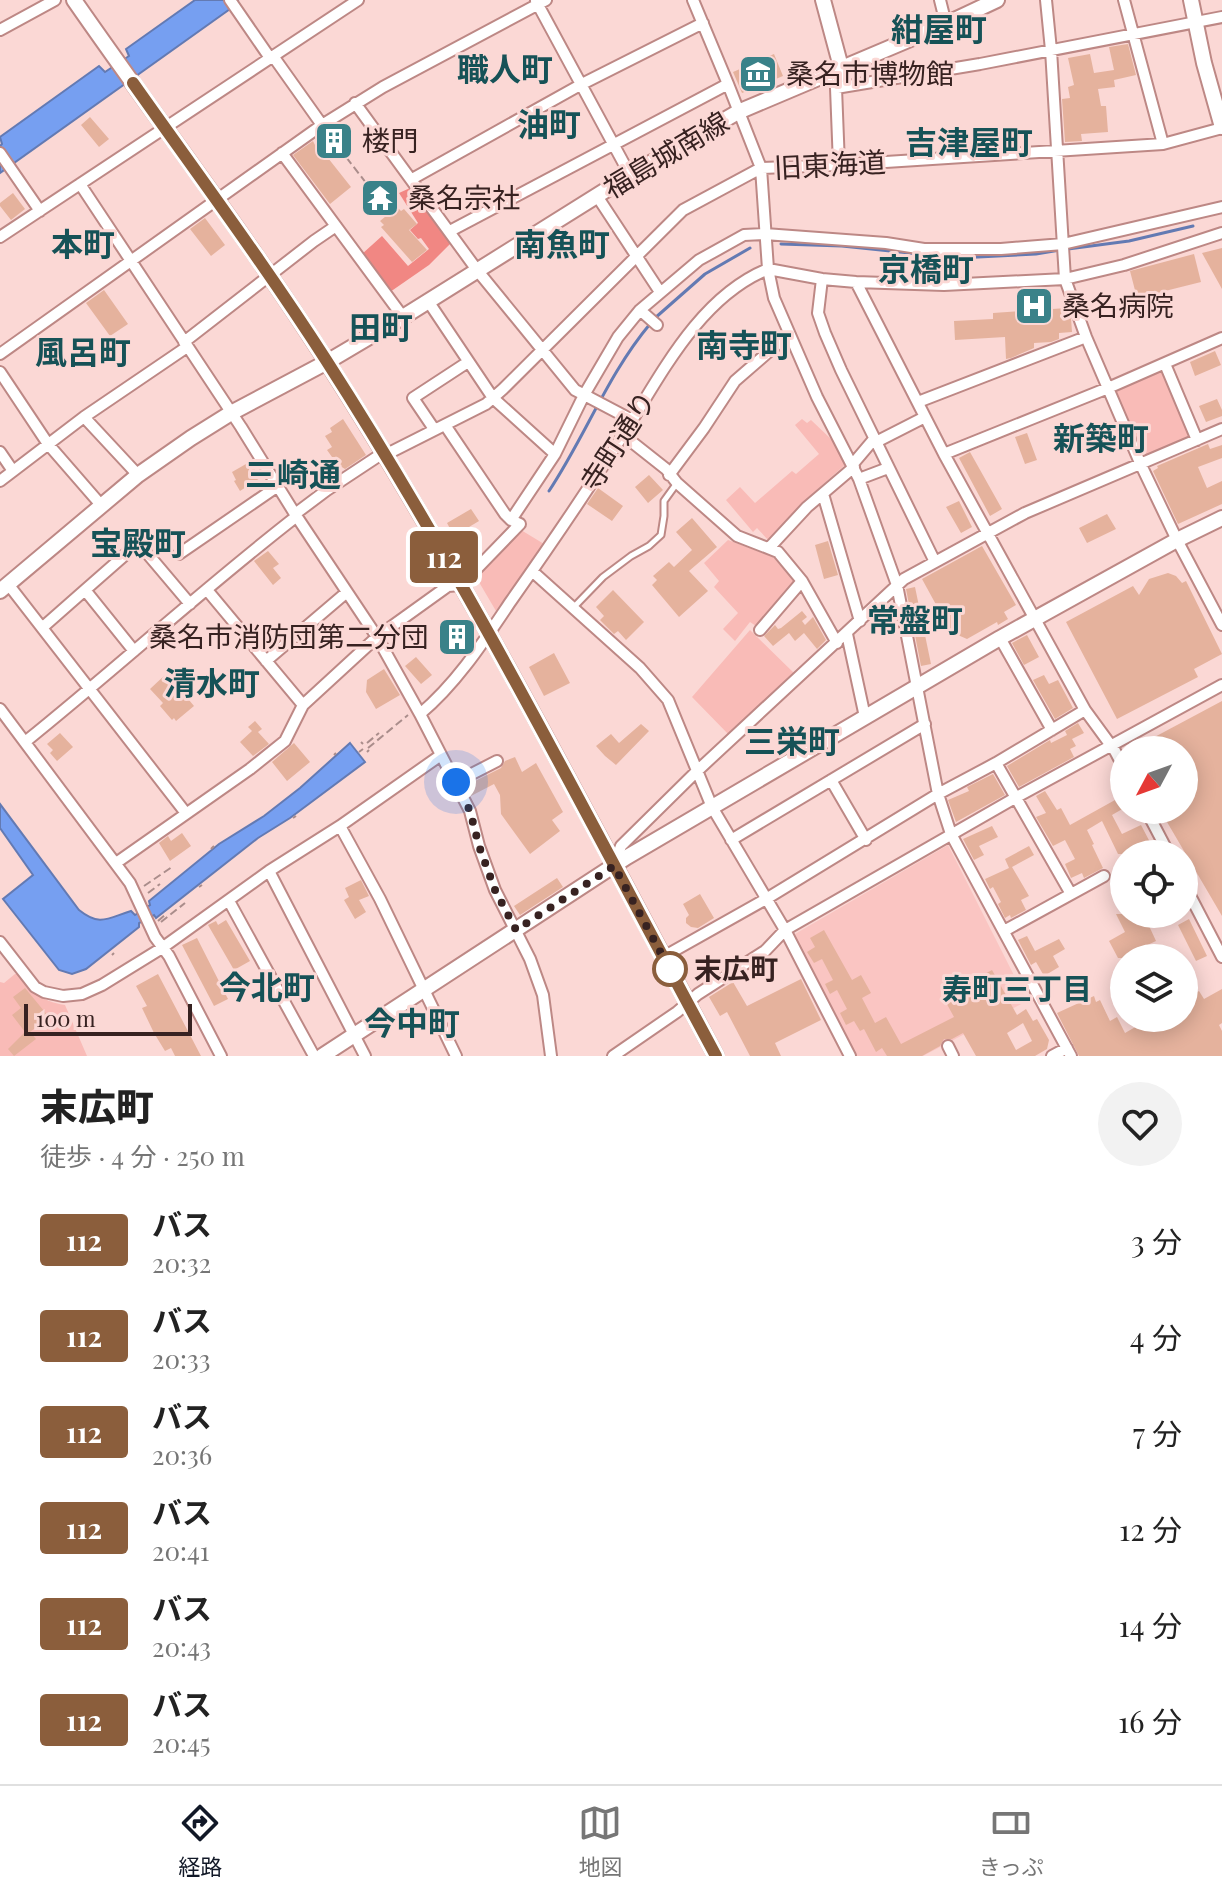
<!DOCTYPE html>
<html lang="ja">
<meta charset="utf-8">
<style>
:root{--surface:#fff;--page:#f2f2f2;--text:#222;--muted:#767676;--line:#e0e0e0;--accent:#111827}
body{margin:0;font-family:"Playfair Display","Noto Sans JP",serif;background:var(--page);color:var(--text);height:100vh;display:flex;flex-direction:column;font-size:30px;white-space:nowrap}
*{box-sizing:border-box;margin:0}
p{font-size:26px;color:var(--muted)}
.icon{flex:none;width:44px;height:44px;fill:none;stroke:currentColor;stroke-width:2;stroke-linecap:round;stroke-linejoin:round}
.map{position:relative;height:1056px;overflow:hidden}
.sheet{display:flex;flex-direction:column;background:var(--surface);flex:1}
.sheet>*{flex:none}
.badge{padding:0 16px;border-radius:6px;font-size:28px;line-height:52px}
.needle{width:52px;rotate:229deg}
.tools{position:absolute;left:1110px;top:736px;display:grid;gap:16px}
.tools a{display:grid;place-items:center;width:88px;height:88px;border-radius:50%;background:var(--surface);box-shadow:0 4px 20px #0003;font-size:40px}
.scale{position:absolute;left:24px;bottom:20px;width:168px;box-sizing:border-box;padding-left:8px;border:4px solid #372221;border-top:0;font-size:22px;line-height:28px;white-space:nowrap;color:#372221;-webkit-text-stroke:6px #fbd8d5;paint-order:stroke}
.you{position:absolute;width:40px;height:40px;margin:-20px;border:6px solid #fff;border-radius:50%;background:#1a73e8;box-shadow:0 0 0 12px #1a73e833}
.map>.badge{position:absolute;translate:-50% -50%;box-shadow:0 0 0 4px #fff}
.round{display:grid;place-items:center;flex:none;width:84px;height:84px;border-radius:42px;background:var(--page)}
.summary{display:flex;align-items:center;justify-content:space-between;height:136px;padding:0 40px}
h1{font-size:38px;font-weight:800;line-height:60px}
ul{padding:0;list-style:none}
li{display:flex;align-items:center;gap:24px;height:96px;padding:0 40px}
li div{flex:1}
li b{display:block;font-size:30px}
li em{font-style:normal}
li .badge{min-width:88px;font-weight:700;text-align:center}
.tab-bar{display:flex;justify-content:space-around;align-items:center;height:112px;border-top:2px solid var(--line);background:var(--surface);font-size:22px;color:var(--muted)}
.tab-bar a{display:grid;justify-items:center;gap:4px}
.tab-bar .active{color:var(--accent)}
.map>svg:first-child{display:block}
</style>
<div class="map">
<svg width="1222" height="1056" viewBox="0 0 1222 1056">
<rect width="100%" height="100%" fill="#fbd8d5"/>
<!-- built -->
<path fill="#fac5c2" d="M948 845 1027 1001 923 1056H857L795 934Z"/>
<!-- green -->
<path fill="#f9bbb7" d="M1163 371 1191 437 1142 457 1114 391Z
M802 419 807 423 811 420 831 439 847 459 846 464 802 503 769 541 757 528 753 532 726 500 740 487 755 503 792 471 796 474 819 454 795 425Z
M521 530 544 544 496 611 476 577Z
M728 540 773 557 796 583 756 626 750 622 735 641 723 629 738 613 714 587 719 581 704 563Z
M750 630 797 676 731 737 692 697Z
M15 974H19C34 992 40 1001 65 1005L87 1056H0V982L4 983Z"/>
<!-- forest -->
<path fill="#f18783" d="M410 188 451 243 429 265 390 292 362 254 382 236 408 266 429 249 421 238 418 239 410 230 418 223 399 193Z"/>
<!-- water -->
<path fill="#769ff1" stroke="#637ab3" stroke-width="2" d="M195 0H238L230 9 0 173V146L2 144 0 137 99 66 105 72 129 56 126 49Z
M350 743 365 762 290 818 258 838 156 918 154 915 139 923V927L86 969 72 974 59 970 3 899 33 875 0 828V804L79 910C100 927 108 918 131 911L135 915 150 905 149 901 219 844 264 816 300 788Z"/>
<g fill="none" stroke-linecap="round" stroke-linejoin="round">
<!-- stream -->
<path stroke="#637ab3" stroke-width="3" d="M781 244 842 246 958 258 1036 254 1060 250
M1068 249 1129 241 1193 226
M655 318 705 274 750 248
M549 491C585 437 608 374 650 324"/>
</g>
<!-- building -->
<path fill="#e5b29d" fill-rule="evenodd" d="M1128 44 1136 75 1114 80 1115 87 1098 89 1101 106H1106L1108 132 1081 134 1082 141 1065 142 1062 99 1070 98 1068 87 1074 85 1068 58 1090 54 1094 73 1114 70 1109 47Z
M774 54 783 76 742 93 733 72Z
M90 117 109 139 99 147 81 125Z
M337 126 349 140 328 158 351 187 330 204 293 155 313 141 315 145Z
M13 193 25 209 11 220 0 206V203Z
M397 207 401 211 404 209 417 224 409 230 427 250 412 262 381 227 384 225 380 221Z
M205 218 225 245 211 256 190 229Z
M1222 248V289L1202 253Z
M1194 254 1201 282 1137 298 1130 271Z
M104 290 128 324 110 336 86 303Z
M1067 308 1071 318 1072 332 1059 333V339L1051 342 1034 343V348L1011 358 1006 359 1005 337 955 340 954 321 993 319V313Z
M1215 351 1221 365 1195 376 1190 362Z
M1217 399 1222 410V416L1206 422 1199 406Z
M343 419 366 455 345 469 337 464 327 450 332 447 325 436 332 432 330 428Z
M1027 433 1037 460 1025 464 1015 437Z
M1208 444 1210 449 1222 445V458L1198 467 1207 488 1222 481V504L1178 524 1153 471 1158 468 1157 466Z
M970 452 1002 509 990 516 959 458Z
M246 464 250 471 254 468 260 478 240 491 234 481 236 480 232 472Z
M649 475 663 490 648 503 635 487Z
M598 488 623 506 612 521 587 504Z
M959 501 972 527 961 533 946 507Z
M471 509 479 521 454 536 447 523Z
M1107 514 1116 529 1087 543 1079 528Z
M692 518 717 547 689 571 708 591 679 617 652 585 657 580 653 576 669 562 674 567 692 550 676 532Z
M828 541 838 575 824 579 815 545Z
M982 546 1016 605 1004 612 1008 619 998 625 997 622 967 639 951 632 922 579Z
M268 551 279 564 273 568 281 578 273 585 254 561Z
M1168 573 1176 576 1182 583 1186 581 1222 654 1194 669 1198 677 1117 719 1066 622 1133 586 1139 595 1149 579Z
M915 587 931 664 921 666 906 589Z
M613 590 644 622 626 640 618 631 614 634 600 620 604 616 596 607Z
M802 611 807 617 802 621 805 625 813 617 826 640 817 649 804 633 795 641 789 633 773 646 764 636 775 625 778 629 781 628Z
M1027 635 1039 657 1024 665 1012 643Z
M554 653 570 683 544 696 529 667Z
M416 657 432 675 421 684 405 666Z
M384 669 400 695 376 709 366 692 367 680Z
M166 674 173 682 170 684 181 697 184 694 194 706 176 721 174 718 172 720 160 706 163 703 150 689Z
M1044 675 1049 684 1058 680 1073 708 1055 719 1033 680Z
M1222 701V916L1160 810H1184V750H1154L1149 740Z
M255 721 262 729 258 732 269 744 253 756 240 742 252 731 248 727Z
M1078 723 1084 733 1072 739 1076 746 1070 749 1074 757 1019 787 1007 766 1050 740 1051 743 1067 735 1065 731Z
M641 724 649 731 616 765 605 756 596 746 611 734 619 743Z
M60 733 73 747 57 761 50 753 53 750 47 744Z
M294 743 310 762 287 781 272 762Z
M515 757 522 772 536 763 563 812 552 820 560 831 530 854 501 814 500 795 494 784 471 796 467 785 501 768 505 761Z
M993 774 1005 795 956 822 948 800 969 791 967 787Z
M1045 791 1057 810 1061 808 1070 825 1124 795V808L1112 815 1122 834 1141 825 1152 846 1137 854H1118L1102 821 1087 830 1094 844 1092 845 1103 868 1084 878 1082 873 1071 878 1065 864 1075 859 1065 840 1053 846 1036 817 1046 813 1036 796Z
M992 826 998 837 979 846 984 855 974 860 963 839Z
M182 833 191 846 170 861 159 843 168 836 171 841Z
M1029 846 1034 855 1012 867 1029 896 1021 900 1026 910 1011 918 1010 915 1005 918 998 904 1001 902 993 887 990 889 985 879 1009 868 1005 859Z
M557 878 563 887 520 915 514 906Z
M361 880 369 896 359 900 366 912 355 919 344 900 349 897 345 888Z
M700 894 714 918 698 928 691 927 686 923V918L689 915 683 904Z
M1116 914H1129L1133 923 1145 917 1150 928 1156 941 1141 948 1142 951 1135 955 1137 958H1118L1109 941 1125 932Z
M1189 919 1207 956 1196 961 1178 925Z
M226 920 250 961 234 970 208 925 216 921 218 925Z
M824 930 852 980 861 975 871 993 862 998 875 1023 886 1017 901 1044 954 1017 943 997 992 970 1017 1015 1026 1009 1033 1021 1037 1019 1049 1040 1047 1049 1035 1056H976L963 1033 952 1039H944L940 1046 922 1056H887L882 1048 876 1052 864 1029 860 1031 854 1021 846 1025 840 1013 847 1009 837 990 830 994 825 984 833 980 822 959 814 963 807 952 815 947 810 938ZM1023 1023 1032 1041 1016 1050 1007 1033Z
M1027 936 1035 951 1059 939 1065 949 1053 956 1059 967 1044 976 1036 962 1031 965 1018 940Z
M197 938 228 999 214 1006 182 945Z
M158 974 201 1056H175L171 1048 165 1051 154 1033 142 1008 147 1006 136 986Z
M801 979 821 1020 775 1043 781 1056H750L727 1012 720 1016 709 997 733 982 747 1006Z
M25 988 49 1017 30 1032 36 1039 14 1056 8 1049 25 1032 12 1015 21 1008 13 997Z
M1222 989V1023L1219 1025 1222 1031V1056H1079L1057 1013 1094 996 1096 1002 1100 1000 1110 1021 1117 1017 1125 1033 1151 1018H1184V1000L1199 991 1204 999Z"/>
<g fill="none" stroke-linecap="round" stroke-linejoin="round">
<!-- lane casing -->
<g stroke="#bd8885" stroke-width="9">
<path id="lane" d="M574 607 603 577 631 556 649 546 661 535 664 516V501L677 483"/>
</g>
<!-- street casing -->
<g stroke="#bd8885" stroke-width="14">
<path id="street" d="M230 0 270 58
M693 0 728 84 761 168 768 269 774 298 817 397 859 479 897 585 938 794 951 834 1071 1056
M940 0 946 24
M1046 0 1051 50 1065 279 1086 337 1141 465 1177 540 1222 625
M1124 0 1163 144
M536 1 630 175
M0 30 55 0
M273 56 322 125
M836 88 980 64 1222 17
M355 103 477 270 575 390 632 420
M0 153 40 211
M282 153 403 317
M839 165 836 88 841 67
M412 179 582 84 703 23
M80 184 241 427 295 514 377 637 420 714 470 811 479 846 495 890 530 959 543 995 551 1056
M597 196 660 292
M450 231 728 84
M0 237 358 0
M768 269 822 279 856 282 944 285 1065 279 1124 265 1222 233
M822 279 818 313 825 333 841 370 935 562
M856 282 944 454 1085 710 1115 751 1124 768
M428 301 493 398 555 454
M640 310 657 325
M184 342 314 241 336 226
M0 354 322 125 383 87 546 0
M1165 364 1197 440
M0 372 48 444 101 505
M918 402 1086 337
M84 417 138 475
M445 425 505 514 511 520
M434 429 413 398 468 362
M623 435 666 469 677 483 737 536 778 552 802 581 837 643
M876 442 925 417
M0 452 13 471
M944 454 1108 388 1222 338
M385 455 486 404 503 389 683 210 761 168 839 165 1163 144 1222 128
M852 465 874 439
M669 475 704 428 735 381 789 334
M859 479 888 468
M0 481 84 417 187 347
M823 494 860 621
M295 514 327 490 383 453
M769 548 807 507 854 467
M179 554 278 486
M532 571 640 668 668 700 712 807 785 930 850 1056
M8 584 185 812
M207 590 303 705
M43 627 85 590
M760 630 802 581
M847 634 865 717
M1000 638 1052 730
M134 651 85 590 134 547 141 546 190 604
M266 661 347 592
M0 709 130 883 155 937 169 956 221 1056
M420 714C457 683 484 641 511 601 549 547 587 491 623 435 661 375 699 297 768 269
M25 742C117 668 204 588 297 516
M996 763 1071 894
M831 780 866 840
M456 782 497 761
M1146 810 1169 854
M340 826 380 899 456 1056
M731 840 925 724
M116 863 250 769 285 741 303 705 377 637 448 586 461 585 520 524 511 520 555 454 584 395 618 337 640 310 699 260 744 235 765 234 886 243 924 249H1001L1063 244 1222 207
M614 866 621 846 696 772 904 579 1025 513 1222 429
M269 871 365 1056
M1184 884 1222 957
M229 901 314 1056
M1004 931 1104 876
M0 942 35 987 44 992 63 996 82 994 102 985 162 948 269 871 340 826 441 755
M663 957 766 899 938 794 996 763 1085 710
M948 1046 953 1056
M613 1056 677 1012 698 994 765 951 785 930 1015 798 1222 685
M1052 1056 1067 1048"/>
</g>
<!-- secondary casing -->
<g stroke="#bd8885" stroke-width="18">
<path id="secondary" d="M74 0C158 121 248 238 327 362 470 585 591 822 716 1056
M823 0 841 67
M1191 0 1204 63 1222 127
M0 591 138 475 191 438 231 413 327 362 403 317 630 175 738 112 946 24 997 0
M322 1056 627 857 1000 638 1177 540 1222 518"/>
</g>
<!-- path -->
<path stroke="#aa8d8b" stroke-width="2" stroke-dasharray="8 4" stroke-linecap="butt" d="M339 148 384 206
M361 742 363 744
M367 743 379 733
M368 748 408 715
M359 752 363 749
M367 752 369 750
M334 755 336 753
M293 818 296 816
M211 849 214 846
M144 886 172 867
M199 887 202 885
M148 893 160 884
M158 921 166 914
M161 922 185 903
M112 955 114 953"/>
<!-- lane -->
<use href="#lane" stroke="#fff" stroke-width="5"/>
<!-- street -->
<use href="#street" stroke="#fff" stroke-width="10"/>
<!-- secondary -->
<use href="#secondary" stroke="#fff" stroke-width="14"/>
</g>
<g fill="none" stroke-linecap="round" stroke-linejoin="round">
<!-- line casing -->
<g stroke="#fff" stroke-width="18">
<path id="line" d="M133 83C198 175 265 265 326 360 470 584 590 822 716 1056"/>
</g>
<!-- line -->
<use href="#line" stroke="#8b5e3c" stroke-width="12"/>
<!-- walk -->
<path stroke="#372221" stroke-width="8" stroke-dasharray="0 14.4" d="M456 782 470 811 479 846 495 890 516 930 614 866 676 981 670 969"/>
</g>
<!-- icons -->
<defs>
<g id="museum-square" transform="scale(2)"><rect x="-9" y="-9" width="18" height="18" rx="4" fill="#3a8289" stroke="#fbd8d5"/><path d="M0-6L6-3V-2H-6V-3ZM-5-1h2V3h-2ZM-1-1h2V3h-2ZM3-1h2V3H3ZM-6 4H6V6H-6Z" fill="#fff"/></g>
<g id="building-square" transform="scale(2)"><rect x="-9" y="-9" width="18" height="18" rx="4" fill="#3a8289" stroke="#fbd8d5"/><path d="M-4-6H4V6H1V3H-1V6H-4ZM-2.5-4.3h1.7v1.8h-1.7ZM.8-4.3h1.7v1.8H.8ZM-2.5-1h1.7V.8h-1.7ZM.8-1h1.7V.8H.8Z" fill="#fff"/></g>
<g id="temple-square" transform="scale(2)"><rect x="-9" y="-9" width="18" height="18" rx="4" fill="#3a8289" stroke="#fbd8d5"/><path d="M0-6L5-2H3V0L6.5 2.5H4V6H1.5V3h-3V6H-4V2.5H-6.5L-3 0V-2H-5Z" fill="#fff"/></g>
<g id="hospital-square" transform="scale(2)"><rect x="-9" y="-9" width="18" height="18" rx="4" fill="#3a8289" stroke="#fbd8d5"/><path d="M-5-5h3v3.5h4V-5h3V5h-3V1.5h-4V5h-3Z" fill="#fff"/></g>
</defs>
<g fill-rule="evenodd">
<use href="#museum-square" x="758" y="74"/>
<use href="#building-square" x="334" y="141"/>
<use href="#temple-square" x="380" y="198"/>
<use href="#hospital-square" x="1034" y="306"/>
<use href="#building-square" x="457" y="637"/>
</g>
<!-- markers -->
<circle fill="#fff" stroke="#8b5e3c" stroke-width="4" cx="670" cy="969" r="16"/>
<g text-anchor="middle" stroke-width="6" stroke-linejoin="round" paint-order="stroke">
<!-- poi labels -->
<g font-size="28" fill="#372221" stroke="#fbd8d5" text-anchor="start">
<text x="786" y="84">桑名市博物館</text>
<text x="362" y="151">楼門</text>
<text x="408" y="208">桑名宗社</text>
<text x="1062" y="316">桑名病院</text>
<text x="429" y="647" text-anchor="end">桑名市消防団第二分団</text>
</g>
<!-- street labels -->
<g font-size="28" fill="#372221" stroke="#fbd8d5">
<text transform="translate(666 155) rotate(-31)" y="10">福島城南線</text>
<text transform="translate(830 165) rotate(-3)" y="10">旧東海道</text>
<text transform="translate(618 441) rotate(-57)" y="10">寺町通り</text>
</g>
<!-- stop labels -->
<g font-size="28" font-weight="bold" fill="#372221" stroke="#fbd8d5" text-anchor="start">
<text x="694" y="979">末広町</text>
</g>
<!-- neighbourhood labels -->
<g font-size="30" font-weight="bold" fill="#165257" stroke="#fbd8d5">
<text x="1017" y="1000">寿町三丁目</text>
</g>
<!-- quarter labels -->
<g font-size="32" font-weight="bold" fill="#165257" stroke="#fbd8d5">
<text x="939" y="41">紺屋町</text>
<text x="505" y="81">職人町</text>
<text x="549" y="136">油町</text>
<text x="969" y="154">吉津屋町</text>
<text x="83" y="256">本町</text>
<text x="562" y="256">南魚町</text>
<text x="926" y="281">京橋町</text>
<text x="381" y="339">田町</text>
<text x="744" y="357">南寺町</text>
<text x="83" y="364">風呂町</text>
<text x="1101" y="450">新築町</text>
<text x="293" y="486">三崎通</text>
<text x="138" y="555">宝殿町</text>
<text x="915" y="632">常盤町</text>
<text x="212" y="695">清水町</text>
<text x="792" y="753">三栄町</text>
<text x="267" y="999">今北町</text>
<text x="412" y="1035">今中町</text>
</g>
</g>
</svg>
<div class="tools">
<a><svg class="needle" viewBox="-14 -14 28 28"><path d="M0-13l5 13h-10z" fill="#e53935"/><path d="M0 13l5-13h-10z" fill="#767676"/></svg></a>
<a><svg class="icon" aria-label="locate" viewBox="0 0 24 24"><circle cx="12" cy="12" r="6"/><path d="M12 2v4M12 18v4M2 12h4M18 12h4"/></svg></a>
<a><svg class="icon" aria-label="layers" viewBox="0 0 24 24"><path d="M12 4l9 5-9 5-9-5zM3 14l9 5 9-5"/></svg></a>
</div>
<div class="scale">100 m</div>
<div class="you" style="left:456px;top:782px"></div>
<b class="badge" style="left:444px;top:557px;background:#8b5e3c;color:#fff">112</b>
</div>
<section class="sheet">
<div class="summary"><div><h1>末広町</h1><p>徒歩 · 4 分 · 250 m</p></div><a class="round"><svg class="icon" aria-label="heart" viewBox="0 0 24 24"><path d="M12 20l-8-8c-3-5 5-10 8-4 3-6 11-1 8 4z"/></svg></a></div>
<ul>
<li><span class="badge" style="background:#8b5e3c;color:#fff">112</span><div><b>バス</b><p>20:32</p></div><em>3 分</em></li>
<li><span class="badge" style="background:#8b5e3c;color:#fff">112</span><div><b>バス</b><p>20:33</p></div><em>4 分</em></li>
<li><span class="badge" style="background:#8b5e3c;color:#fff">112</span><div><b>バス</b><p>20:36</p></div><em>7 分</em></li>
<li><span class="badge" style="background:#8b5e3c;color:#fff">112</span><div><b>バス</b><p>20:41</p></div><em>12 分</em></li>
<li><span class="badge" style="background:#8b5e3c;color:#fff">112</span><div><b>バス</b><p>20:43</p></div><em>14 分</em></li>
<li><span class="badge" style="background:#8b5e3c;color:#fff">112</span><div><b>バス</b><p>20:45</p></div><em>16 分</em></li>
</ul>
</section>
<nav class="tab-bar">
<a class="active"><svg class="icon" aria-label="directions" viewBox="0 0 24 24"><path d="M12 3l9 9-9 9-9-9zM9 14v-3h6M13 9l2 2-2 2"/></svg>経路</a>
<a><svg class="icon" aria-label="map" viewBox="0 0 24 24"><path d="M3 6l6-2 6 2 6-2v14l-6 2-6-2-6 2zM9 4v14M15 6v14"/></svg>地図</a>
<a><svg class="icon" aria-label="tickets" viewBox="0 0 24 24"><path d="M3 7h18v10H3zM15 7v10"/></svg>きっぷ</a>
</nav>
